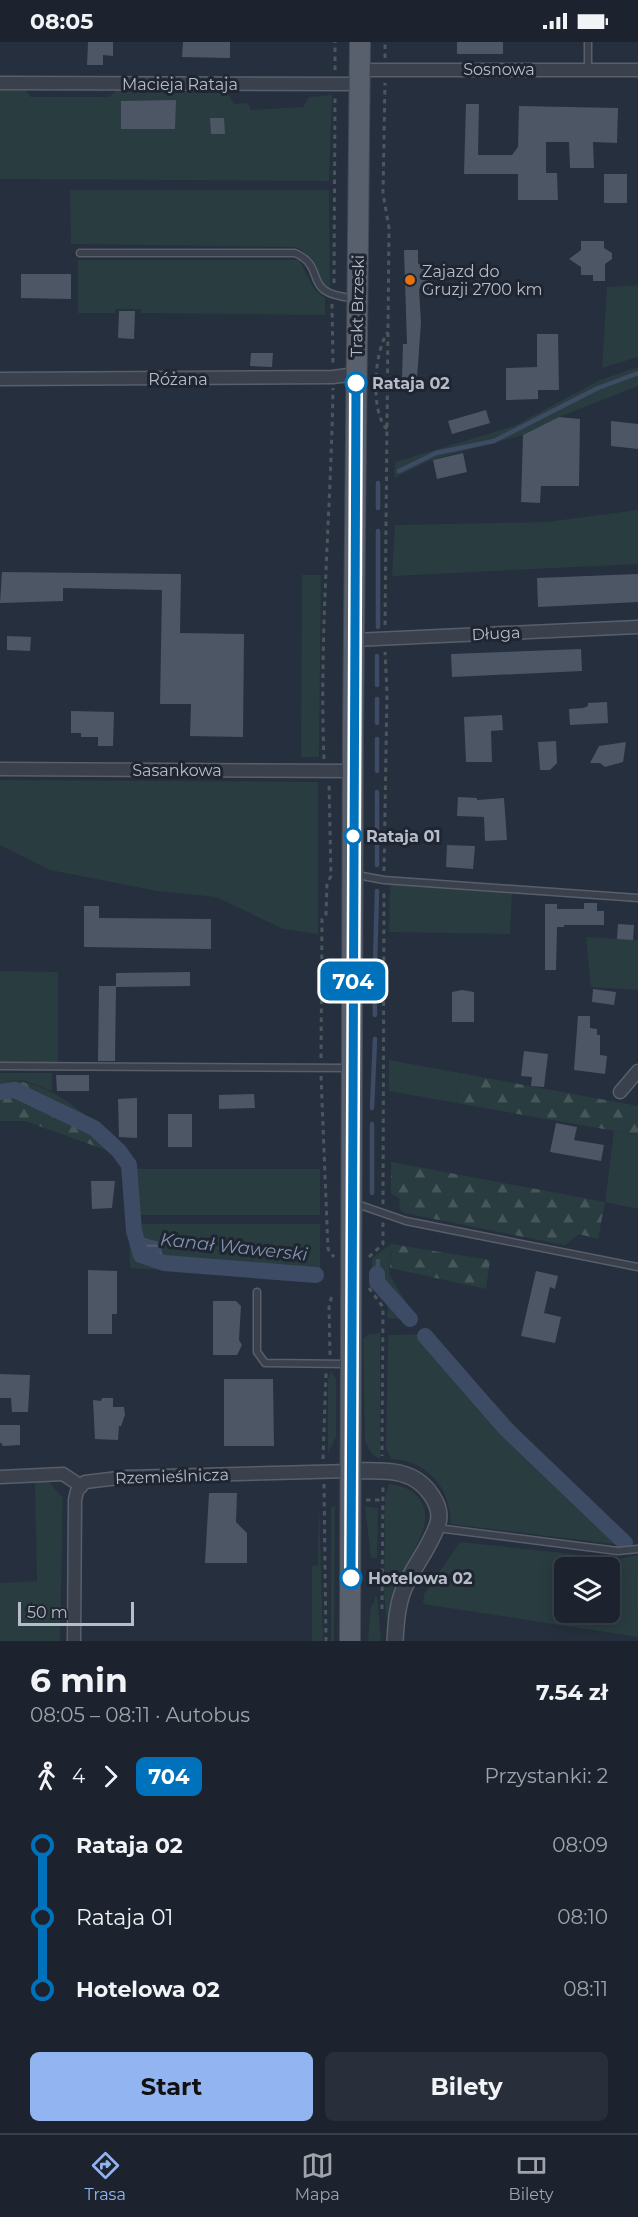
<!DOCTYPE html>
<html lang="pl">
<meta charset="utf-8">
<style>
:root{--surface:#1c232e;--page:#292f3a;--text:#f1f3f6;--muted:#a0a4aa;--line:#3a404a;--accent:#92b4f0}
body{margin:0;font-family:Montserrat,sans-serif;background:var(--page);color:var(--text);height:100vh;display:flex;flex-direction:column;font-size:22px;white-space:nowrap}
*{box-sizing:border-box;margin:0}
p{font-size:20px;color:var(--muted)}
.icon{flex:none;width:33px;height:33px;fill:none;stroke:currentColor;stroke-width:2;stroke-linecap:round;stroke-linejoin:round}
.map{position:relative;height:1599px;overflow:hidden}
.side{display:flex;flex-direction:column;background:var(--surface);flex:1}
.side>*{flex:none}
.badge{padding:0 12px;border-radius:9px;font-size:21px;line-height:39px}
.buttons{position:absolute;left:554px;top:1515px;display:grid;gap:12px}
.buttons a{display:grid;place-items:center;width:66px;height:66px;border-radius:9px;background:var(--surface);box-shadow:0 3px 15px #0003,0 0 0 2px var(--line);font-size:30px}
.scale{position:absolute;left:18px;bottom:15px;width:116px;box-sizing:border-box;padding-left:6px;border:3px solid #b6bcc8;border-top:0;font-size:16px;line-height:21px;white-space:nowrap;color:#b6bcc8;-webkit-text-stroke:4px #1f2632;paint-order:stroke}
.map>.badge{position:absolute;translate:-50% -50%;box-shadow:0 0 0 3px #fff}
.legs{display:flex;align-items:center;gap:9px;height:66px;padding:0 30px;font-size:20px}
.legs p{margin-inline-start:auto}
.head{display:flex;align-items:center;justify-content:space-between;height:102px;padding:0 30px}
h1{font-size:33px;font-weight:700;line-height:45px}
.button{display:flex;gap:12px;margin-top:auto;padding:12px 30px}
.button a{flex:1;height:69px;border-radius:9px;background:var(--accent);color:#111;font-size:24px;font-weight:700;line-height:69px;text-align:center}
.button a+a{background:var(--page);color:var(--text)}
ul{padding:0 30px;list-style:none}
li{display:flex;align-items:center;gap:21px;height:72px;font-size:22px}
li i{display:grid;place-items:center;width:9px;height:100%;margin:0 8px;background:currentColor}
li i::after{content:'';width:15px;height:15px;margin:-8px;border:4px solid;border-radius:50%;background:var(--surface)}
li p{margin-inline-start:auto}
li:first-child i{background:linear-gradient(#0000 50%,currentColor 0)}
li:last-child i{background:linear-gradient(currentColor 50%,#0000 0)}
.status{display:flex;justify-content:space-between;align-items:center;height:42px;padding:0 30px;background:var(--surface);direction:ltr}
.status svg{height:16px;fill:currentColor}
.tab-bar{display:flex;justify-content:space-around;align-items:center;height:84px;border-top:2px solid var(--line);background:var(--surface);font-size:16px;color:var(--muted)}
.tab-bar a{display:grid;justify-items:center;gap:3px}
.tab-bar .on{color:var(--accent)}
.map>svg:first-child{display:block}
</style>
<div class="status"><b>08:05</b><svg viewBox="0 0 49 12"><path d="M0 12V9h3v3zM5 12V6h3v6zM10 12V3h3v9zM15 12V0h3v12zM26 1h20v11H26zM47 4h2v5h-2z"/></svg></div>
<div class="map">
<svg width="638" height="1599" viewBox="0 0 638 1599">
<defs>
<pattern id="forest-firs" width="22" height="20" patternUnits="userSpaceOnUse" patternTransform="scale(1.5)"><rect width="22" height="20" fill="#293c3f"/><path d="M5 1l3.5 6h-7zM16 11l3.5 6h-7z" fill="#465659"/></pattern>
<pattern id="water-rules" width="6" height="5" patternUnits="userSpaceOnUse" patternTransform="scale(1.5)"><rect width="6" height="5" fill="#3d4c64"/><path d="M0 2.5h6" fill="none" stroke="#576479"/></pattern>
</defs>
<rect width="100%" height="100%" fill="#262f3d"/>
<!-- green -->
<path fill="#293c3f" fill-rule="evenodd" d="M0 46H23L31 55H109L117 48H226L234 62 248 61 251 68 303 65 309 55 332 53 329 139 0 137Z
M70 148H329L330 249C312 233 321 219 296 205L71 202Z
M78 218H299L315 248 325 256V273L141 271V267H116L115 271H78Z
M638 243V315L602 326 607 245Z
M638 325V344L559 375 523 393 431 418 394 436 395 420 514 384 600 338Z
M638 468V522L392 534 395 483 546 480Z
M302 533H321L319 715H301Z
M0 738 318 740V892L283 887 216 855 157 849 50 828 0 803Z
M390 842 512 852 510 892 389 890Z
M586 895 638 898V948L591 945Z
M0 929 58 930V1020L0 1021Z
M389 1018 460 1031 456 1061 389 1049Z
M0 1031H52V1049L25 1039 0 1038Z
M614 1089 638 1093V1167L605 1160Z
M123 1109 134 1120 135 1127H320V1173H137L138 1182H320V1239L130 1226 126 1127 117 1112Z
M391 1202 389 1232 417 1278 387 1276 388 1265 372 1244V1216Z
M380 1291V1417L372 1412 365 1400 363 1297 369 1292Z
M431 1292 535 1405 634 1500 613 1502 451 1482C450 1445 428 1419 391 1417L386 1406 388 1293Z
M331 1329 336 1337V1395L328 1411V1338Z
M35 1440H49L63 1456 60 1599H0V1541L37 1539Z
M389 1442C400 1443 410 1446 418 1455 438 1479 411 1509 402 1532 395 1552 392 1571 388 1591L384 1551 385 1456Z
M319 1456 323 1599H312V1524L318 1523Z
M335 1463 334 1599H331V1466Z
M365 1464 378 1466 377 1516H371Z
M460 1500 619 1517 638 1513V1595L423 1562 424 1552ZM564 1526H609V1570H564Z
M375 1554H377L381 1599H368L371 1563 374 1562Z"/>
<!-- forest -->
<path fill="url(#forest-firs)" d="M460 1031 638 1064V1093L456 1061Z
M0 1038C50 1036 90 1075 123 1109L117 1112 25 1079H0Z
M391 1120 605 1160 598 1197 579 1192 565 1203 404 1171 399 1166 400 1157 391 1151Z
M391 1202 490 1218 486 1247 390 1226Z"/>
<!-- water -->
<path fill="url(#water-rules)" d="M143 1196 161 1200 163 1221 148 1224 138 1206Z"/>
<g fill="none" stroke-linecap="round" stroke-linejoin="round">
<!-- stream -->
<path stroke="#3d4c64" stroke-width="4.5" d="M399 429 436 411 494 399 598 346 638 331
M378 466V441
M378 585V489
M377 643V614
M377 681V657
M377 697V729
M377 750V823
M375 920 377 849
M374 939 375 973
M372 1066 375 997
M372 1151V1082
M377 1232 378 1219"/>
<!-- canal -->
<path stroke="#3d4c64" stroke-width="16" d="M0 1050 15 1048 94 1086 119 1109 129 1123 134 1189 141 1213 164 1221 316 1233
M377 1232V1240L410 1277
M425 1294 505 1386 625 1501"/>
</g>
<!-- building -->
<path fill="#4c5665" d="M88 0H113V14L103 13V23H87Z
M183 0H230V16L182 15Z
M457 0H503V12H457Z
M176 58 175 87H121V59Z
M466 62H479L478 113H512L518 105 519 64 618 66 617 101 593 100 594 126H570L569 100H546V131H557L558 158H518V132H464Z
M210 76H224L225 92H211Z
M604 132H627V161H604Z
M581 199H604V206L612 211V217L605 222V239H593V233H581V225L569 217 581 208Z
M404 208H418V222L430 221 431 247H419L421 281 417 336H402L403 302H407Z
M21 232H71V257L21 256Z
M119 269H135L134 297 118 296Z
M537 292H558L559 348H538V357L506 358V326L537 325Z
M251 311H273L272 325 250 324Z
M486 368 490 381 452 392 448 379Z
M559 375 580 377 579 444H541L540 461 521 460 523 393Z
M611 379 638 382V407L611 404Z
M463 411 467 430 437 437 433 418Z
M2 530 181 532 180 591 244 592 243 695 190 694 191 662H160L162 548 63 546V559L0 561Z
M638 532V560L538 565 537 536Z
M7 594 31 595 30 609 7 608Z
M581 607 582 629 452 635 451 612Z
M607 660 608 681 570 683 569 667 583 666 588 664V661Z
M71 669 114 670 113 704H98V695H81V691H71Z
M502 673 503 688 491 689 492 720H466L464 675Z
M556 699 557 721 550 728H540L538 700Z
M626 700 623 720 605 725 600 721H590L599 704Z
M458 755 477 756V758L504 756 507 798 485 799 484 775 457 774Z
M447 803 475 804 473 827 446 825Z
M584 861H597V869H604V883H564V885H557L556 928H545V862H557V867H584Z
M84 864H99V876L211 877V907L84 905Z
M618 882 634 883 633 898 617 897Z
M190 930V944L116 945 115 1019H98L99 944H116V931Z
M593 947 616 950 614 963 592 960Z
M462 948 474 950V980H452V950Z
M578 974H590V986L597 987V993H600V1013L607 1014 605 1032 574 1028Z
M524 1009 548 1012 544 1045 531 1044 532 1035 521 1034Z
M56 1033H89V1049H57Z
M254 1052 255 1066 219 1067V1053Z
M137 1056V1096L119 1095 118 1057Z
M168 1072H192V1105H168Z
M556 1081 577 1085 574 1098 604 1103 601 1119 550 1110Z
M91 1139H115L112 1166 92 1167Z
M88 1228 117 1229V1272H112V1292H88Z
M536 1229 558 1234 555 1247 550 1245 544 1271 561 1275 555 1301 521 1294Z
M213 1259H236L241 1264 239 1298 242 1303 237 1313H213Z
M0 1332 30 1333 28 1370H12L11 1356H0Z
M224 1337H273L274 1404H224Z
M102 1356H113V1365H124L125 1373 121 1384H119L118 1398 95 1397 93 1358 101 1359Z
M0 1383H20V1403L3 1404 0 1400Z
M209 1451H237L236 1480 247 1491V1521H205Z"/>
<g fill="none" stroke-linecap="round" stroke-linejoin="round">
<!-- service casing -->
<g stroke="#585f6b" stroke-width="9">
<path id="service" d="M588 28V0
M80 211H295C329 226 299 252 354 256
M357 833 384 838 638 856
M0 1024 349 1026
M354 1161 406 1179 638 1225
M257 1250V1310L265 1321 347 1322
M437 1486 618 1509 638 1507"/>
</g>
<!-- minor casing -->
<g stroke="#585f6b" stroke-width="15">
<path id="minor" d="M359 28H638
M0 41 360 42
M0 337 333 335 356 332
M354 598 638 585
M0 727 354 729
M620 1050 638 1029
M0 1435 63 1432 81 1444
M74 1599 75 1458 77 1449 85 1440 127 1435 350 1429"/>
</g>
<!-- tertiary casing -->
<g stroke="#585f6b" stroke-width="18">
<path id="tertiary" d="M350 1429C381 1429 413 1424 432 1454 438 1463 441 1474 437 1484 429 1507 412 1526 403 1549 397 1565 396 1582 395 1599"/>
</g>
<!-- primary casing -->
<g stroke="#434a56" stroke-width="22">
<path id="primary" d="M350 1599 353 692 360 0"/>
</g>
<!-- path -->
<path stroke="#48595d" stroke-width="3" stroke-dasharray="4.5 4.5" stroke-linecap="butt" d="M385 16V0
M335 28V0
M334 241 335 56
M332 262 333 322
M387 387C370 371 374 308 388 290
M385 583 389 186 383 151 385 41
M324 717C319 594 331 470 333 346
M384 829 387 651 385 610
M321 1016 322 877 326 872 327 842 331 834 329 741
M321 1034 328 1207 334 1215
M383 1162 384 847
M369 1215 383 1202V1180
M369 1246 383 1265 382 1414
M330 1313 329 1263 333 1251
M323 1417 326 1331
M324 1442 326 1599
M366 1458H382
M382 1567 383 1442"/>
<!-- service -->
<use href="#service" stroke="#3a414d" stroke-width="6"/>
<!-- minor -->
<use href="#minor" stroke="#3a414d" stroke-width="12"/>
<!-- tertiary -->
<use href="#tertiary" stroke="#3a414d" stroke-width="15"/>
<!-- primary -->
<use href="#primary" stroke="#58606d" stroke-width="20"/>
</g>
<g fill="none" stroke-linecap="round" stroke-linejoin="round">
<!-- line-1 casing -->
<g stroke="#fff" stroke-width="14">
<path id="line-1" d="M351 1536 356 341"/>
</g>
<!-- line-1 -->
<use href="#line-1" stroke="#0072bc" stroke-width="9"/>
</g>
<!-- markers -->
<circle fill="#e8710a" stroke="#1f2632" stroke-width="2" cx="410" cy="238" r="6"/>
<g fill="#fff" stroke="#0072bc" stroke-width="3">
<circle cx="356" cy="341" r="10"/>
<circle cx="353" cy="794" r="8"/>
<circle cx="351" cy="1536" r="10"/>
</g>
<g text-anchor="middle" stroke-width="6" stroke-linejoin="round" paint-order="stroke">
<!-- street labels -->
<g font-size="16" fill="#b6bcc8" stroke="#1f2632">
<text x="499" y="33">Sosnowa</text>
<text x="180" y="48">Macieja Rataja</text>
<text transform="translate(357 264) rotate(-89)" y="6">Trakt Brzeski</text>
<text x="178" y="343">Różana</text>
<text transform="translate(496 591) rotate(-3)" y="6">Długa</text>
<text x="177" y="734">Sasankowa</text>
<text transform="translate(172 1434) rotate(-2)" y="6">Rzemieślnicza</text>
</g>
<!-- poi labels -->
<g font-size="16" fill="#b6bcc8" stroke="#1f2632" text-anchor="start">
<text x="422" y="235">Zajazd do<tspan x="422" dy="18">Gruzji 2700 km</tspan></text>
</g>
<!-- stop labels -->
<g font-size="16" font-weight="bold" fill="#b6bcc8" stroke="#1f2632" text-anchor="start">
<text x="372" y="347">Rataja 02</text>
<text x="366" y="800">Rataja 01</text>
<text x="368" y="1542">Hotelowa 02</text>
</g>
<!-- water labels -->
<g font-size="18" font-style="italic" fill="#7f92ad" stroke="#1f2632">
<text transform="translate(234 1205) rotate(6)" y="6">Kanał Wawerski</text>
</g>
</g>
</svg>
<div class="buttons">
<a><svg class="icon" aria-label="layers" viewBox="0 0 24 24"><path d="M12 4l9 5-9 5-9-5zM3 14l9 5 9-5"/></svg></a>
</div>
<div class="scale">50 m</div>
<b class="badge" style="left:353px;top:939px;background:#0072bc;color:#fff">704</b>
</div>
<section class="side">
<div class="head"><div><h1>6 min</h1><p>08:05 – 08:11 · Autobus</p></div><b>7.54 zł</b></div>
<div class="legs"><svg class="icon" aria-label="walk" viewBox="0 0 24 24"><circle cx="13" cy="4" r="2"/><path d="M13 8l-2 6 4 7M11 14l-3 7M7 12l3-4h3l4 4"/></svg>4<svg class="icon" aria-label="forward" viewBox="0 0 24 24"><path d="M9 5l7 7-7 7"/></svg><b class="badge" style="background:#0072bc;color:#fff">704</b><p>Przystanki: 2</p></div>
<ul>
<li><i style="color:#0072bc"></i><b>Rataja 02</b><p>08:09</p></li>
<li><i style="color:#0072bc"></i><span>Rataja 01</span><p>08:10</p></li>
<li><i style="color:#0072bc"></i><b>Hotelowa 02</b><p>08:11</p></li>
</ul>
<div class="button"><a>Start</a><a>Bilety</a></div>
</section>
<nav class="tab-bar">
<a class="on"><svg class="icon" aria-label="directions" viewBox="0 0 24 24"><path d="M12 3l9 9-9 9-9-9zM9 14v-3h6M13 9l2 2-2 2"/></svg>Trasa</a>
<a><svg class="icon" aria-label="map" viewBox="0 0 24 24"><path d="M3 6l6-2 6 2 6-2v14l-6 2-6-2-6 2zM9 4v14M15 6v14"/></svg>Mapa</a>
<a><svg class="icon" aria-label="tickets" viewBox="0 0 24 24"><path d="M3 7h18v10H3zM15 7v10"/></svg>Bilety</a>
</nav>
